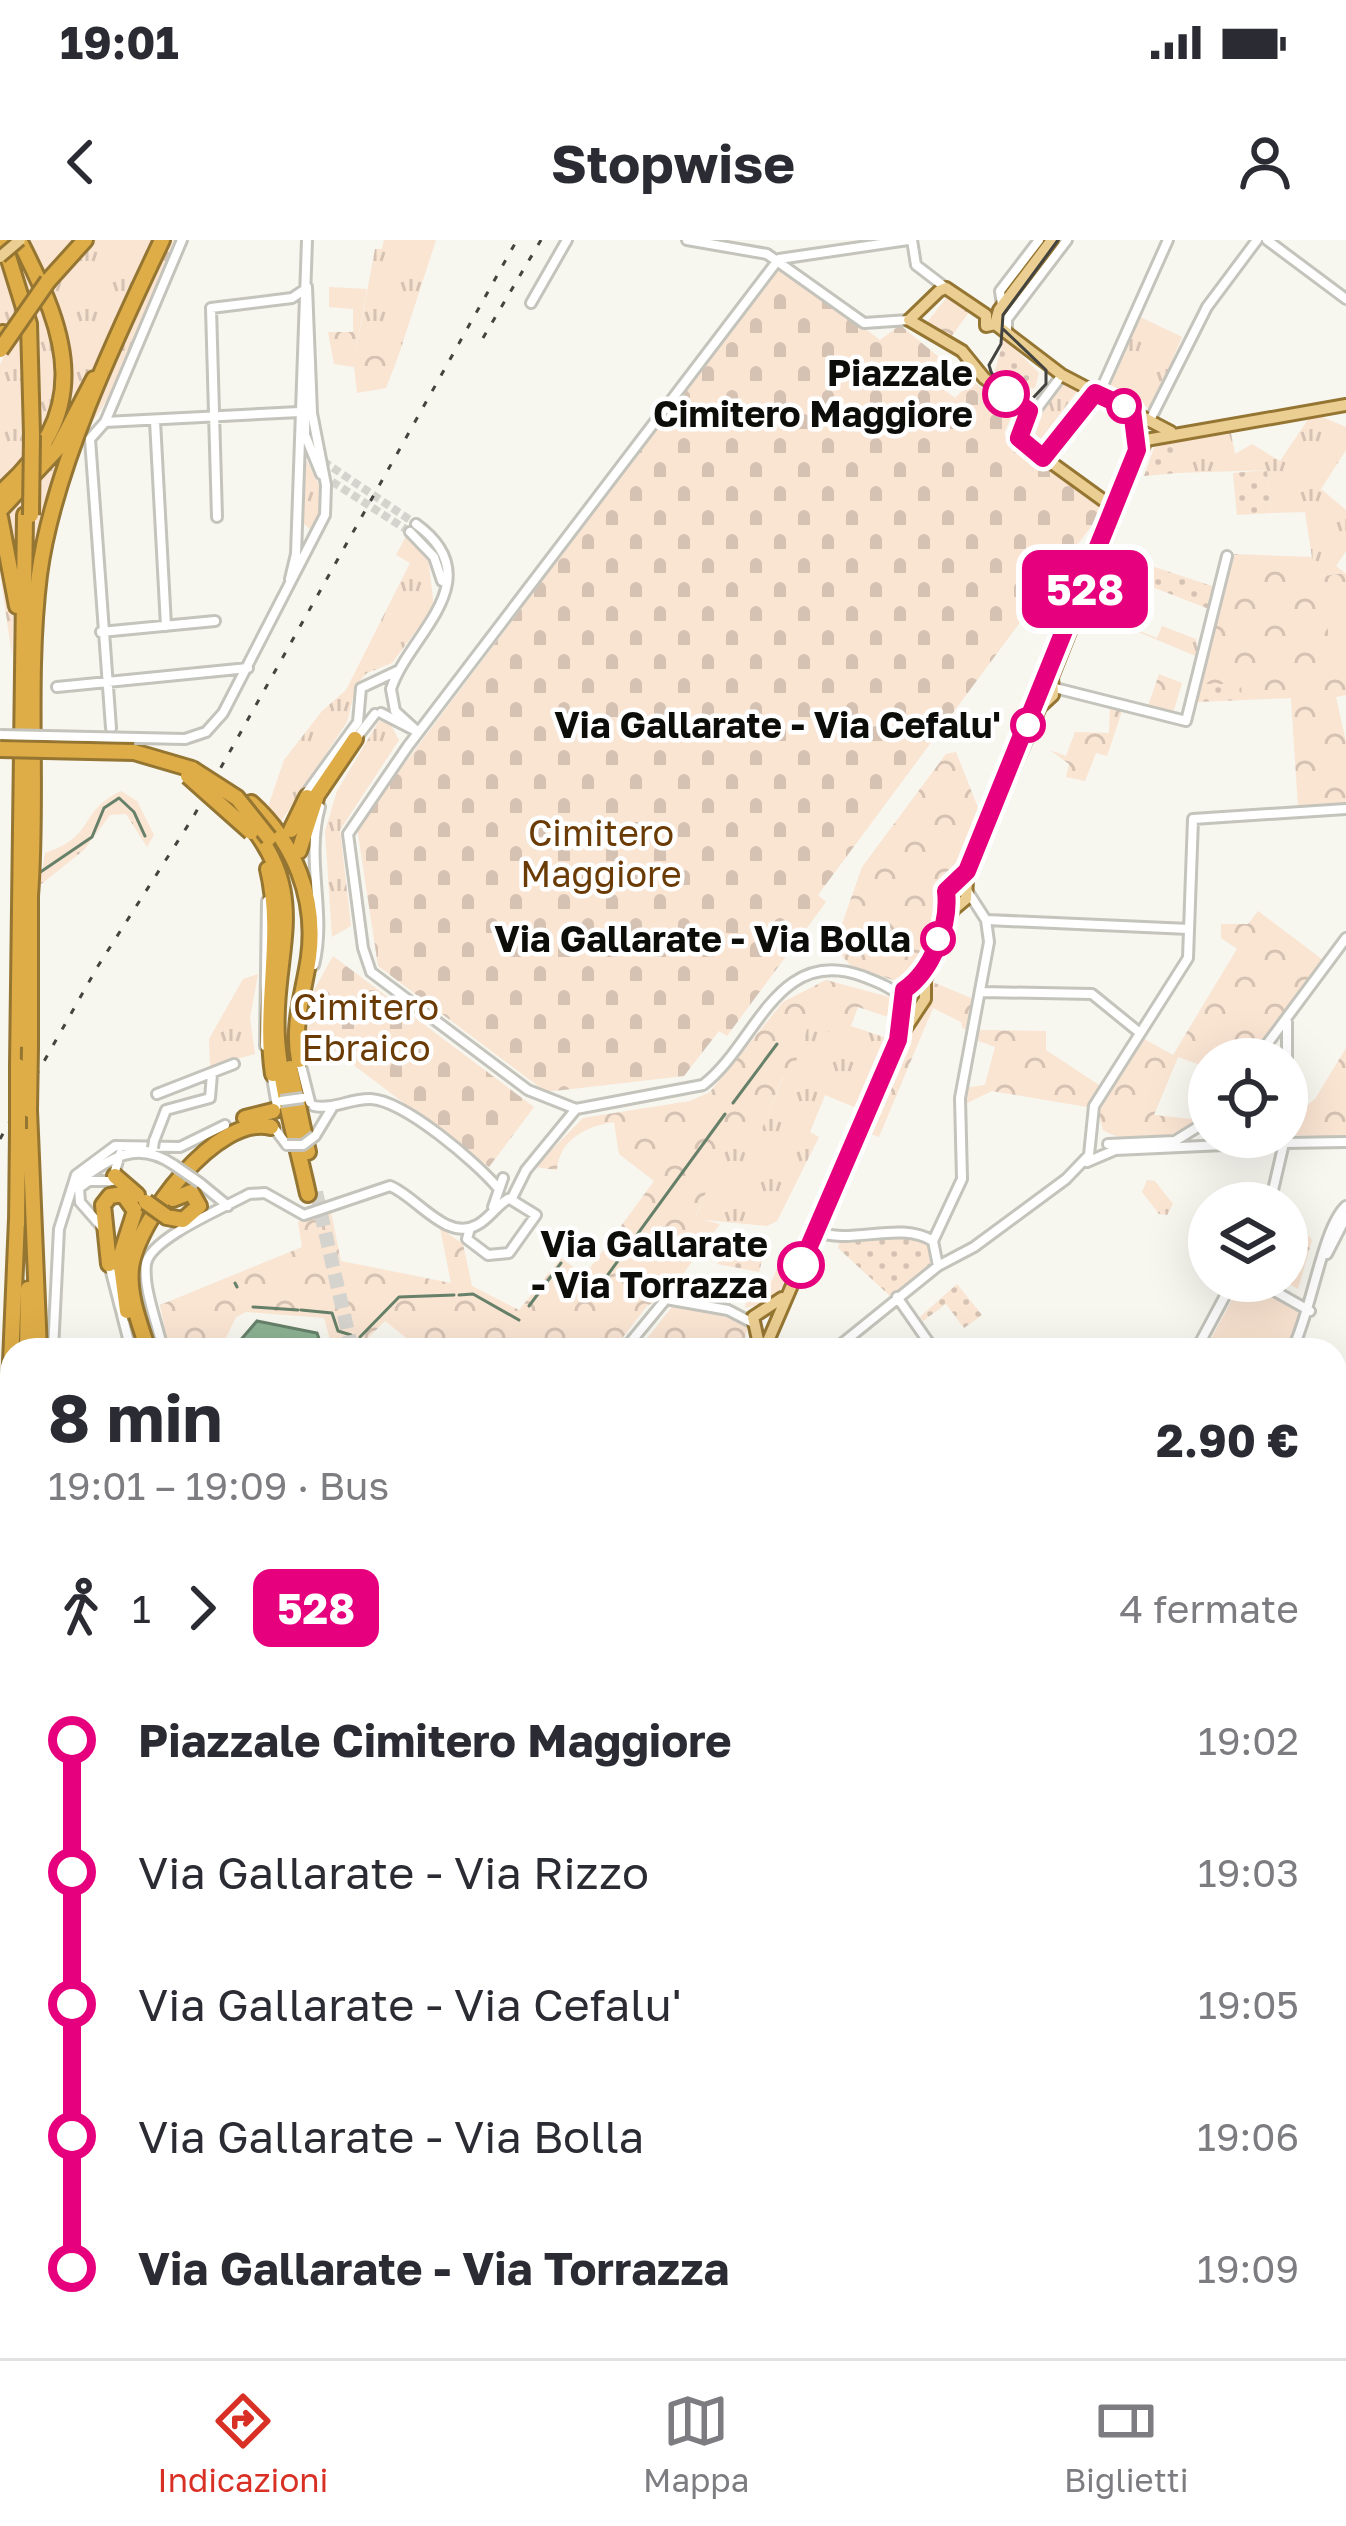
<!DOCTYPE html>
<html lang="it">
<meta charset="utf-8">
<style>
:root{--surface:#fff;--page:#f2f2f3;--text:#2b2b33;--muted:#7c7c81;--line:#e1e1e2;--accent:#d93025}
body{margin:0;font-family:"Golos Text",sans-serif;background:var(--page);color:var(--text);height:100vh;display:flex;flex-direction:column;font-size:45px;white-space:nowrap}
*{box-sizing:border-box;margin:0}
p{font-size:39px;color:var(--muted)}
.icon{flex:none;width:66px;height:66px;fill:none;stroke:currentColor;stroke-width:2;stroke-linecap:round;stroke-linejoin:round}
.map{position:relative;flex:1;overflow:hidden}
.sheet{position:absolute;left:0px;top:1098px;width:1347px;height:1020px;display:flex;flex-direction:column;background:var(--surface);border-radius:36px 36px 0 0;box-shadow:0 12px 48px #0002}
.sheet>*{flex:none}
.badge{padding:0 24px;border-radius:18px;font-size:42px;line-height:78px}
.controls{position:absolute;left:1188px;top:798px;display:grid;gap:24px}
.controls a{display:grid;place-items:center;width:120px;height:120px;border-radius:50%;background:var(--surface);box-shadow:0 12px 48px #0002;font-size:60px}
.map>.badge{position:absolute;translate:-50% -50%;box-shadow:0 0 0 6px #fff}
.legs{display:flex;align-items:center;gap:18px;height:132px;padding:0 48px;font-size:39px}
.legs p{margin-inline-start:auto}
.headline{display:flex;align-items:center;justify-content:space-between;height:204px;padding:0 48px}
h1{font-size:66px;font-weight:700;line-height:90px}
ul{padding:0 48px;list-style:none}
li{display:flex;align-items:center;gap:42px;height:132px;font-size:45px}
li i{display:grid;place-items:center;width:18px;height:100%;margin:0 15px;background:currentColor}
li i::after{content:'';width:30px;height:30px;margin:-15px;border:9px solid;border-radius:50%;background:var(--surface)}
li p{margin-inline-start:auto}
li:first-child i{background:linear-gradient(#0000 50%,currentColor 0)}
li:last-child i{background:linear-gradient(currentColor 50%,#0000 0)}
.status{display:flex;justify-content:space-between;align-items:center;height:84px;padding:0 60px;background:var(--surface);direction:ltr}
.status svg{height:33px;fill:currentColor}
header{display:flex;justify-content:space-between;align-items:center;height:156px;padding:0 48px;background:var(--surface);font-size:54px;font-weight:700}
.menu{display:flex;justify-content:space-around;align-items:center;height:168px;border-top:3px solid var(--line);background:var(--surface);font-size:33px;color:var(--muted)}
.menu a{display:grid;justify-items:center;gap:6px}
.menu .current{color:var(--accent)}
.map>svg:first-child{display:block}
</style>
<div class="status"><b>19:01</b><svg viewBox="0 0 49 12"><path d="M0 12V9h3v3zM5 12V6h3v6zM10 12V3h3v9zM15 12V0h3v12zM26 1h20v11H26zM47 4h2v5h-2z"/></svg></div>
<header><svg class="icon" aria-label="back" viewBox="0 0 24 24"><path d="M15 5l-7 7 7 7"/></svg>Stopwise<svg class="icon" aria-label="person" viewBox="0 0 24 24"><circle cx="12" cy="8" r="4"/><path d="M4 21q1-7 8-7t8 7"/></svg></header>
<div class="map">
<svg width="1346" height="2118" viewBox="0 0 1346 2118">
<defs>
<pattern id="grass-tufts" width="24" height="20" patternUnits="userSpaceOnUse" patternTransform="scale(3)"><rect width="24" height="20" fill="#fae4d2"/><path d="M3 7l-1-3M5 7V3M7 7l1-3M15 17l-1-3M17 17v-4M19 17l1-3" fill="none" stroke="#d5c2b3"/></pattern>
<pattern id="forest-crowns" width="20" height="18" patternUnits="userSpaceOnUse" patternTransform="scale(3)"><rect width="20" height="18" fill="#fae4d2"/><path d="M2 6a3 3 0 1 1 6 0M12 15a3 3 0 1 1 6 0" fill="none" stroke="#d5c2b3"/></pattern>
<pattern id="cemetery-stones" width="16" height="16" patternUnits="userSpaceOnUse" patternTransform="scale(3)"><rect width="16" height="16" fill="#fae4d2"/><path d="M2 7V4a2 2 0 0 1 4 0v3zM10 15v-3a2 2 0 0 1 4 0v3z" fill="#d5c2b3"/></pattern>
<pattern id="garden-dots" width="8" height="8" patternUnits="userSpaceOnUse" patternTransform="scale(3)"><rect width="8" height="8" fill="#fae4d2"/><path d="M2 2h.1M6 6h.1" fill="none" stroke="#d5c2b3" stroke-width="1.8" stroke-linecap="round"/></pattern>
</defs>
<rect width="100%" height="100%" fill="#f7f6ef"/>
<!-- grass -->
<path fill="url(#grass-tufts)" d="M5 0H15C40 53 82 143 44 199 32 217 14 233 0 250V125L10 101 0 92V17L20 85 23 195H33L34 113Z
M24 0H154L66 190 0 265V259C15 243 33 229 46 212 96 147 56 62 24 0Z
M168 0H175L107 160 89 187Z
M384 0H436L398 117 355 116 375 9H382Z
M1140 77 1182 97 1152 169 1113 156 1109 149Z
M1062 142 1078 150 1036 206 1024 192Z
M1322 177 1346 187V210L1321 249 1346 270V311L1336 326 1345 333 1315 337 1305 272 1271 273 1267 230 1177 233 1171 199 1230 188 1235 214 1252 204 1280 221 1309 178Z
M71 196 33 381 34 276 23 275 21 381 14 361 12 416 0 333V275L35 244Z
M301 207C315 246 333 247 314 293L303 283Z
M406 296 428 317 434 367 392 423 367 433 356 445 347 482 278 586 266 573 284 520 322 471 346 450 410 323 396 315Z
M1086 370 1157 398 1162 386 1196 399 1198 417Z
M379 481 390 483 399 500 340 590 351 686 332 697 325 591 337 551Z
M121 551 137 561 154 595 147 607 126 574 110 575 84 610 40 645 45 613C97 596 77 572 121 551Z
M258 734 250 778 255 814 210 826 209 799 243 739Z
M809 783 845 798 851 786 889 799 859 869 825 855 810 892 819 897 777 981 767 986 695 979 726 904 751 914 784 836 790 838Z
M1147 940 1155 941 1173 964 1167 975 1159 974 1142 952Z
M784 1012 798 1017C785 1046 777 1062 745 1068L747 1055 764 1059Z
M1084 2106H1150L1129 2118H1090Z"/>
<!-- forest -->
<path fill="url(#forest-crowns)" d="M329 47 367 49 355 115 398 117 386 148 357 153 354 127 334 124 328 92H353V69L329 67Z
M950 53 972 68 951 97 943 98 925 85Z
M1229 314 1312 317 1316 337 1346 333V455L1336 457 1346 502V563L1298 567 1291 458 1193 462Z
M1159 434 1182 443 1173 473 1148 466Z
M1110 464 1123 468 1107 516 1096 513 1085 541 1066 537 1069 524 1050 510 1066 516 1075 492 1109 493Z
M956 512 982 578 960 630 940 645 942 669 918 732 899 742 851 726 834 707 862 627 946 514Z
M1258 671 1323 720 1247 819H1209V828L1178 817 1154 875 1201 880C1175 899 1130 907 1103 890L1098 872 1144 799 1173 815 1237 709 1221 698V684H1248Z
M826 740 889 757 897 780 858 767 846 799 809 783 790 839 783 837 751 915 726 905 695 978 720 984 668 1054 647 1066 613 1110 419 1108 385 1081 367 1099V1110H333L324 1078 246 1072 236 1077 220 1110H169L160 1065 302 1007 298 982 331 972 341 1021 451 1043 440 988 463 1004 472 1046 519 1070 561 1018 585 1035 654 941 619 914 614 882C587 886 559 899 557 930L535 927 583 878 690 861 710 852 783 762Z
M930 741 976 760 972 788 963 789 961 782 933 768 879 897 865 892Z
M979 790 1046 791V810L1099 845 1087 867 992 851 963 865 964 848 985 845 995 807 976 800Z
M1346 808V897L1287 895V881L1315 859Z
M1287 971 1312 1000 1298 1049 1284 1041Z
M675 1063 749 1081 742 1110H638Z
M913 2106H1084L1090 2118H898Z"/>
<!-- cemetery -->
<path fill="url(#cemetery-stones)" d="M776 30 788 31 880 100 900 85 939 117 929 139 955 158 972 141 1014 170 1004 194 1096 262 1101 273 818 655 826 662 727 796 719 791 684 836 546 852 378 726 357 587Z
M333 716 534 867 489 927 307 790 316 771 314 750Z"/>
<!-- garden -->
<path fill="url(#garden-dots)" d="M1004 98 1039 133 1035 148 1017 149 995 131Z
M1171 199 1177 233 1144 236 1154 208Z
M1267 230 1271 273 1237 275 1233 233Z
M1109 312 1215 347 1209 369 1103 328Z
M1196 444H1241L1242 460 1193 462Z
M917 997 929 1004 930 1026 890 1056 838 1008 840 1001Z
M732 1005H753L764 1013 759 1032 717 1024Z
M957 1044 982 1075 964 1088 946 1064 923 1081 920 1077Z"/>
<!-- pitch -->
<path fill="#fae4d2" d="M1346 356V432L1335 434 1323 360Z
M1242 1041H1252L1303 1073 1284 1110H1205Z"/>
<!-- water -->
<path fill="#8cb192" stroke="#668069" stroke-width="3" d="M257 1081 317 1093 323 1110H232Z"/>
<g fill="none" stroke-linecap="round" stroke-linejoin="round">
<!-- stream -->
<path stroke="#668069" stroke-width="3" d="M39 633 92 597 104 568 119 558 134 572 145 596
M733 863 777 804
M604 1040 725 874
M235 1043 237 1047
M459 1055 473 1054 519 1080
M529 1066 561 1023
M253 1067 298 1070
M301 1070 332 1073 338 1091 351 1095
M360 1097 399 1057 454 1055"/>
<!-- river -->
<path stroke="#8cb192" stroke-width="9" d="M283 2118 292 2106"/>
<!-- minor-tunnel -->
<path stroke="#d4d3cd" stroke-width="8" stroke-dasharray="8 4" stroke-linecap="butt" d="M323 221 416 284
M322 235 410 292"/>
<!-- highway-tunnel -->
<path stroke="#d4d3cd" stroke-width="14" stroke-dasharray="14 7" stroke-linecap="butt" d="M316 952 352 1110
M0 1427 12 1369"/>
<!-- minor casing -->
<g stroke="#c4c4bc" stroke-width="14">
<path id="minor" d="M687 0 767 14 864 83 909 80
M912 0 916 25 946 48
M1267 0 1346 59
M779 19 908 0
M531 63 567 0
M1002 65 1000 51 1039 0
M307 84 305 195 321 234
M1007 92V79L1067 0
M1029 179 1062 135
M1150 180 1207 67 1257 0
M155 181 166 386
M105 182 299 172
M1044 216 1103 145 1168 0
M217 277 211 68 292 58 304 50
M410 292 434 317 442 341
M290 339 296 314 307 0
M101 392 215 381
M57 447 248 428
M1051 447 1186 481 1227 316
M391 449C408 395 493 340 416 284
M391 449 395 471 418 492
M381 473 418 492
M111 488 90 199 105 182 182 0
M185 499 206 492 223 473 325 275 326 245 312 173 307 47
M354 501 375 474
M305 555 358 482 361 448 397 431
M987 680 1189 689
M314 725C327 672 305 621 320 567
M982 752 1092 754 1140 793
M265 806 267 661
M1256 819 1346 698
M300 822 310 862
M271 832 277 866
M1287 853V782
M157 854 234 824
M314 866C334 870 351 858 371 859 405 861 476 922 498 948
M576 869 528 850 371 732 363 708 348 594 408 506 778 20
M271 884 287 905
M315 896 332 868
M154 901 166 870 210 858 212 834
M1284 903 1346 902
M1108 904 1175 901 1209 880
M1087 922 1115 910 1268 903
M79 941C110 919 136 899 174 925
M200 943 228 966
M512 958 526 930 576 869 703 845C756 805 776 705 862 736 877 742 892 747 903 759
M1270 963 1284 903
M493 967 503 938
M101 986 80 962 79 948 89 941H112L120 914
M470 988 467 999 488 1015 509 1013 536 975 510 959
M815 991C852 1006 899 980 933 1001
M933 1001 962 939 960 858 989 702 986 680 968 652
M933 1001 938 1026
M1327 1014 1346 977
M109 1024 131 1110
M1257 1041 1310 1071
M897 1057 934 1110
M53 1110 59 989 76 935 115 906 180 907 225 885
M163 1110C158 1085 143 1049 146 1024 150 998 226 967 249 954L265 953 304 975 390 946C416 956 446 1002 477 985 489 979 496 966 508 959
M624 1110 666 1059 728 1070 753 1083
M834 1110 938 1026 974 1007 1066 939 1089 915 1094 866 1188 718 1193 579 1346 569
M1196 1110 1233 1041
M1292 1110C1312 1071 1322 988 1346 966
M1335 1358 1346 1350
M97 2106 101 2118
M156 2106 160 2118
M320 2106 330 2118
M531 2106 537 2118
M583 2106 588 2118
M692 2106 698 2118
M1203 2106 1208 2118
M351 2118 373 2106
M455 2118 479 2106
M614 2118 638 2106"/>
</g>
<!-- major casing -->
<g stroke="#957532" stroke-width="16">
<path id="major" d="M939 51 909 80 962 111 984 138 1028 170 1020 200 1107 263 1112 283
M939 51 946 48 986 75
M986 75V86L995 84 1062 135 1171 192
M995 84 999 70 1052 0
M1132 170 1136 212
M1035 469 1036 449 1049 436
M946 678V649L967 630
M902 782 904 750 925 728
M760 1109 753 1077 782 1058
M764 1110 898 800 925 759V740L953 670 966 659 967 639 1040 467 1053 455 1052 437 1146 200 1346 165
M191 2118 202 2106"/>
</g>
<!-- highway casing -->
<g stroke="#957532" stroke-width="20">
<path id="highway" d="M3 0 29 84 32 195
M48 41 85 0
M0 97 3 93
M0 253C93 172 70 99 19 0
M0 270 58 208 94 139
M0 277 17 366
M134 512 192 529
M251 563C294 602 317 658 309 717 304 752 292 784 299 820
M238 570C316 654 272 705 277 799 281 851 297 903 308 954
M291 590 307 557
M299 611 317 555 355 499
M268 629C284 695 263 767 273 834
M30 656C38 550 26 441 39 335 53 229 116 97 162 0
M30 807V650
M18 826 25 275
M290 828 308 912
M29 870 39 1110
M245 878 273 871
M115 936 137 955
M167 977 183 980 199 966 191 952 173 959
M17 985 18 889
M109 1024 103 965 110 956 123 954 135 971 120 1018 127 1071
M27 1110 28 1049
M148 1110C140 1084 128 1056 131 1028 137 980 217 873 271 887
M0 1385 17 979
M0 1503 3 1576
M0 1569V1795
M0 1969 2 2036
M1224 2106 1229 2118
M11 2118 12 1795
M21 2118V2106
M37 2118 43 2106"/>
</g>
<!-- minor -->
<use href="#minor" stroke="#fff" stroke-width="8"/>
<!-- major -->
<use href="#major" stroke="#ebce91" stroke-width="10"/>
<!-- highway -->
<use href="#highway" stroke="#dead47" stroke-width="14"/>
<!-- tram -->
<path stroke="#43433f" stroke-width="3" d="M0 14 17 0
M1003 89 1046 130V144L1033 158C1016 161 992 142 989 125L1001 104 1003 75 1058 0"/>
<!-- rail -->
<path stroke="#43433f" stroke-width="3" stroke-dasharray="6 12" stroke-linecap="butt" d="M483 98 541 0
M0 899 98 726 192 579 517 0"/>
<!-- minor-bridge casing -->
<g stroke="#c4c4bc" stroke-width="14" stroke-linecap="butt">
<path id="minor-bridge" d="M0 495 185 499
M281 861 303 858
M287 905H303L315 896
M153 908 154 901
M174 925 200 943"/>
</g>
<!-- major-bridge casing -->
<g stroke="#957532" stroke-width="16" stroke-linecap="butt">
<path id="major-bridge" d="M0 17 20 0"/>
</g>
<!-- highway-bridge casing -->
<g stroke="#957532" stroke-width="20" stroke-linecap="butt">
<path id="highway-bridge" d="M0 110 48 41
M31 275 32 195
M0 509 134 512
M192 529 237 558 269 598
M188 536 251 592
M29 870 30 807
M18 889V826
M146 962 167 977"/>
</g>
<!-- minor-bridge -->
<use href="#minor-bridge" stroke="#fff" stroke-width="8"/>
<!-- major-bridge -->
<use href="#major-bridge" stroke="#ebce91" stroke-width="10"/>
<!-- highway-bridge -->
<use href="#highway-bridge" stroke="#dead47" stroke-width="14"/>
</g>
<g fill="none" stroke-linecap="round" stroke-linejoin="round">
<!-- line-1 casing -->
<g stroke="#fff" stroke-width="27">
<path id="line-1" d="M801 1025 898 800 904 750C932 731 950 685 946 651L967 631 1137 210 1132 170 1095 153 1043 218 1019 198 1029 171 1006 154"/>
</g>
<!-- line-1 -->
<use href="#line-1" stroke="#e6007e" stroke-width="18"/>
</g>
<!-- markers -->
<g fill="#fff" stroke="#e6007e" stroke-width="6">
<circle cx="1006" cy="154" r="21"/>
<circle cx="1124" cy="166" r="15"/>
<circle cx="1028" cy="485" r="15"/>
<circle cx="938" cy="699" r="15"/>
<circle cx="801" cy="1025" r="21"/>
</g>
<g text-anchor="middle" stroke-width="9" stroke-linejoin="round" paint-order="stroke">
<!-- stop labels -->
<g font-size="36" font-weight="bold" fill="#0d0d0a" stroke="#fff" text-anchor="end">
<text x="973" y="146">Piazzale<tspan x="973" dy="41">Cimitero Maggiore</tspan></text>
<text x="1001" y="498">Via Gallarate - Via Cefalu'</text>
<text x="911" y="712">Via Gallarate - Via Bolla</text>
<text x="768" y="1017">Via Gallarate<tspan x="768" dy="41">- Via Torrazza</tspan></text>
</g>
<!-- park labels -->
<g font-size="36" fill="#6b3b05" stroke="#fff">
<text x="601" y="606">Cimitero<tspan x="601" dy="41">Maggiore</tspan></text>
<text x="366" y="780">Cimitero<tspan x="366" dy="41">Ebraico</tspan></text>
</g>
</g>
</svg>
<div class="controls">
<a><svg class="icon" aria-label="locate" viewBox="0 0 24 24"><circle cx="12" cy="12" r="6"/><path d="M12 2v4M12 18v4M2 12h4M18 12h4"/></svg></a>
<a><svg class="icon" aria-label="layers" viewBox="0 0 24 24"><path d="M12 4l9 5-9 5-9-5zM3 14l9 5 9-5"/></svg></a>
</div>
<b class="badge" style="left:1085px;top:349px;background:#e6007e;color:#fff">528</b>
<section class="sheet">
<div class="headline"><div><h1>8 min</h1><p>19:01 – 19:09 · Bus</p></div><b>2.90 €</b></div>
<div class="legs"><svg class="icon" aria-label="walk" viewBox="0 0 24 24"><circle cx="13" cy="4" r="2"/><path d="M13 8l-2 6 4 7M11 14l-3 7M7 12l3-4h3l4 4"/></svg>1<svg class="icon" aria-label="forward" viewBox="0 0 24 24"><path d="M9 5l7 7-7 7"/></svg><b class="badge" style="background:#e6007e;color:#fff">528</b><p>4 fermate</p></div>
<ul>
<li><i style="color:#e6007e"></i><b>Piazzale Cimitero Maggiore</b><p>19:02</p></li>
<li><i style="color:#e6007e"></i><span>Via Gallarate - Via Rizzo</span><p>19:03</p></li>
<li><i style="color:#e6007e"></i><span>Via Gallarate - Via Cefalu'</span><p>19:05</p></li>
<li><i style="color:#e6007e"></i><span>Via Gallarate - Via Bolla</span><p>19:06</p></li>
<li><i style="color:#e6007e"></i><b>Via Gallarate - Via Torrazza</b><p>19:09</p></li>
</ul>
</section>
</div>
<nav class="menu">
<a class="current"><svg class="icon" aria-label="directions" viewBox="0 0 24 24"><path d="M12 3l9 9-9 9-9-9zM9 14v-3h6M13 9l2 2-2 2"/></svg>Indicazioni</a>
<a><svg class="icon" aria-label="map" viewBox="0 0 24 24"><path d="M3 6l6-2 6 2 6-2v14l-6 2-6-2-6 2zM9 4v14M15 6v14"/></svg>Mappa</a>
<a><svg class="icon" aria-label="tickets" viewBox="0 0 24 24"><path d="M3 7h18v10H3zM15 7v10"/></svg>Biglietti</a>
</nav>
